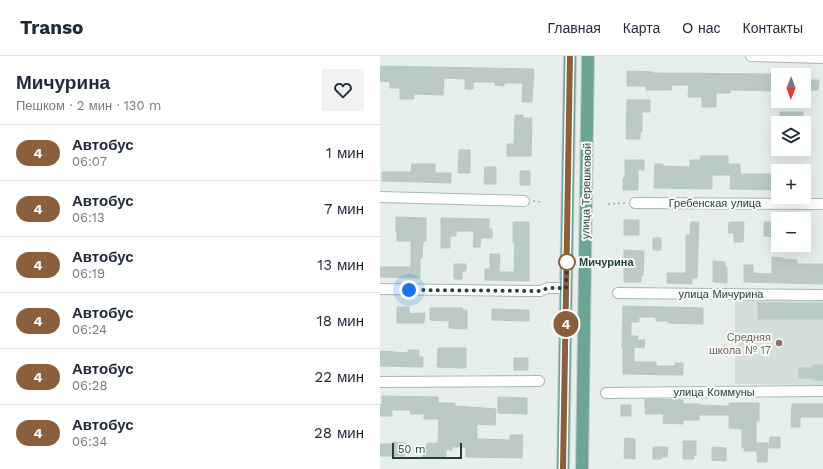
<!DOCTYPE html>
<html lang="ru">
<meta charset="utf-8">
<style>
:root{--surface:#fff;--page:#f2f2f3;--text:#1f2937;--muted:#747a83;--line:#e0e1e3}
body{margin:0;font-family:"Work Sans",sans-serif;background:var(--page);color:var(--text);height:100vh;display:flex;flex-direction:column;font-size:15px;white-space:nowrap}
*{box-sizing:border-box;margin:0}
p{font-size:13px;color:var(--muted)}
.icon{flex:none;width:22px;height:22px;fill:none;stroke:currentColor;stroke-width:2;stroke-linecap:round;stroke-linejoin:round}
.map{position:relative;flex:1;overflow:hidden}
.drawer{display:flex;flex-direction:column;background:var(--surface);width:380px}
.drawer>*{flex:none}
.badge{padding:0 8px;border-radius:13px;font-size:14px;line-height:26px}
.needle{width:26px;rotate:181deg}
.controls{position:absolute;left:391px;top:12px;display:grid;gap:8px}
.controls a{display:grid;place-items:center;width:40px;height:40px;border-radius:0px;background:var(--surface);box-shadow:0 4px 16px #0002;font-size:20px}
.scale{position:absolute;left:12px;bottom:10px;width:70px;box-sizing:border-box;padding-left:4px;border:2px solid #24423a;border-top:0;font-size:11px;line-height:14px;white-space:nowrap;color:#24423a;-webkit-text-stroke:3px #f7fbf9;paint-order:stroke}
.you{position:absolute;width:20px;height:20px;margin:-10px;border:3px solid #fff;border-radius:50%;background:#1a73e8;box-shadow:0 0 0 6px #1a73e833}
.map>.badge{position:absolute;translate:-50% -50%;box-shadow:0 0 0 2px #fff}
.round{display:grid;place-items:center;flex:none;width:42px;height:42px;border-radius:0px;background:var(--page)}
.summary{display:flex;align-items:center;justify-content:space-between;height:68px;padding:0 16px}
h1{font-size:19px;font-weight:600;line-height:30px}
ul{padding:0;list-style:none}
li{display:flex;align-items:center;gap:12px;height:56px;padding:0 16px;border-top:1px solid var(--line)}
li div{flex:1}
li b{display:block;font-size:15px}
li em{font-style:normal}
li .badge{min-width:44px;font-weight:700;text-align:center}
header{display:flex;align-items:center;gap:24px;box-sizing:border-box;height:56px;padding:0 20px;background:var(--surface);border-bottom:1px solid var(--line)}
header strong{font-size:19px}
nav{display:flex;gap:22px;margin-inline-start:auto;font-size:14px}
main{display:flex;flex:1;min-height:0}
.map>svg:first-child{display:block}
</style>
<header>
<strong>Transo</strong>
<nav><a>Главная</a><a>Карта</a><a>О нас</a><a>Контакты</a></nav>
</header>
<main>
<section class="drawer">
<div class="summary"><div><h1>Мичурина</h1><p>Пешком · 2 мин · 130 m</p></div><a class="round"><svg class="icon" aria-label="heart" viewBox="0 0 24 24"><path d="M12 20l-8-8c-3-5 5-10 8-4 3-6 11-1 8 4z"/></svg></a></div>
<ul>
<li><span class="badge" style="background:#8b5e3c;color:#fff">4</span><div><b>Автобус</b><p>06:07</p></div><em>1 мин</em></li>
<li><span class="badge" style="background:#8b5e3c;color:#fff">4</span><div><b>Автобус</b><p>06:13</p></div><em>7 мин</em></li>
<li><span class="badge" style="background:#8b5e3c;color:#fff">4</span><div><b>Автобус</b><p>06:19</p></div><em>13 мин</em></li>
<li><span class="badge" style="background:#8b5e3c;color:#fff">4</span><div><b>Автобус</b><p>06:24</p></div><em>18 мин</em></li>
<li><span class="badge" style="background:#8b5e3c;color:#fff">4</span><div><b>Автобус</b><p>06:28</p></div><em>22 мин</em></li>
<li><span class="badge" style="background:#8b5e3c;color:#fff">4</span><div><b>Автобус</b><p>06:34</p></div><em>28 мин</em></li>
</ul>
</section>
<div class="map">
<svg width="443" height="413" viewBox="0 0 443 413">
<rect width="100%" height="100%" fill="#e6efeb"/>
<!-- built -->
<path fill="#d4dfda" d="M355 243 443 245V329L355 328Z"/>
<!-- building -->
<path fill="#bbcac4" stroke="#b8c9c2" d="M0 10 154 13 152 46H142L143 27H124V30L115 29V26H93V33H85V23L64 22 63 39 34 38V43H20V32H10V26L0 25Z
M247 15 273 16V17L398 18V35L350 34V37H336V51H322V41H308L309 29H292L291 34H266V30H247Z
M424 24H439L438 34H424Z
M247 44H270V56H262V76H260V83H246Z
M400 56H423L422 67H400Z
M135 59H143V62H152L151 100H127V88H134Z
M79 94H90V117H78Z
M321 100H348V108H360V118H391V125H398V134L350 133 351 119H332V133L274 132 275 108H283V110L310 111V104H320Z
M245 104H264V114H258V134H243V122H245Z
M32 108H55V117H71V127L2 125V116H31Z
M105 111H116V128H104Z
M140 115H150V129H140Z
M16 161 46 162V185H43L42 202H40V222L0 221V211H31V185H17V176H16Z
M61 162 109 163V173H112V182H101L100 191H93L94 175H76V180H70V192H61Z
M244 164H259V179H244Z
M133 166H149V225L105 224V213H110V198H120L119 216H134L135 187H133Z
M311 166H319L317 222H312V228L287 227V217H306V179H310Z
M349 166H364L363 186H354V177H348Z
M384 166H398V181L384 180Z
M273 182H281V194H273Z
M244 194 264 195 263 220H261V226H244Z
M392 201 403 202V203L417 204V208H443V228L364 226V209H373V217L392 218Z
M333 205 345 206V211H347V227L333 226Z
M74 208H86V215H82V223H74Z
M378 247H443V263H378Z
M243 250 323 252V268L288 267V265H276V261H259V266H251V280H258L257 284H265L264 292 254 291V306H276V310H295V307H303V319L243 318V291H242Z
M17 251H29V258L45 257 44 267H17Z
M50 252H82V254H87V273L69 272V265L50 264Z
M112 253 149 254V265L112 264Z
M58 292H86V312L57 311Z
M28 294H39V301H43V311L0 310V295L28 297Z
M134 302H148V314H134Z
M433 309H443V324H433L434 322H419V312H433Z
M2 340 58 341V347H75V350L116 353 115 369 97 368V383L130 384V379H143L142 402 86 401V391H72V394H66V401H43L44 391H47V387H58L59 363H44V358H30V355L29 354H12V360H0V349H2Z
M118 341 147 342V358L118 357Z
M265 343 303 344V348H319V349L349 350V347H379V365H376V387H388L387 406H377V395H364L365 392H362V373L349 372V359H319V364H303V368L283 367 284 358H265Z
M412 348H443V361H420V371H411Z
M241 349H251V360H241Z
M390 381H400V392H389Z
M245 382 255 383V403L244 402Z
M303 385H316V399H314V403H303Z
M13 386 26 387 24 400H0V388H13Z
M273 391H288L287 401H281V403H273Z
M332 391 346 392V405L332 404Z"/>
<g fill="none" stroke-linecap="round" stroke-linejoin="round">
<!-- minor casing -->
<g stroke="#a8b8b2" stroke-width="12">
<path id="minor" d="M371 0 443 2
M0 141 144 145
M255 147 443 148
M0 233 146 235H160L168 232H187
M238 237 443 239
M0 326 159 325
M226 337 443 335"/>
</g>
<!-- major casing -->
<g stroke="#c2cac8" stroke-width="14">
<path id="major" d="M183 413 190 0
M202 413 208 0"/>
</g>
<!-- path -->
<path stroke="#86b3a5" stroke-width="1.5" stroke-dasharray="2 3" stroke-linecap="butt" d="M153 145 161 146
M228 148 246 147"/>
<!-- minor -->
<use href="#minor" stroke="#fff" stroke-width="10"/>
<!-- major -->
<use href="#major" stroke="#6aa596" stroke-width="12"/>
</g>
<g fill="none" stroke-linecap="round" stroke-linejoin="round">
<!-- line casing -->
<g stroke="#fff" stroke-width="9">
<path id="line" d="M183 413 190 0"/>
</g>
<!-- line -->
<use href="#line" stroke="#8b5e3c" stroke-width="6"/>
<!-- walk -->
<path stroke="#24423a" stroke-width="4" stroke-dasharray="0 7.2" d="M29 234 160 235 168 232H186L187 206"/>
</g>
<!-- markers -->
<circle fill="#fff" stroke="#8b5e3c" stroke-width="2" cx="187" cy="206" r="8"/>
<circle fill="#8d6e63" stroke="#f7fbf9" stroke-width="1.5" cx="399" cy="287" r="4"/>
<g text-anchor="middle" stroke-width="4" stroke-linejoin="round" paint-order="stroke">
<!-- street labels -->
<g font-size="11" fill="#24423a" stroke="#f7fbf9">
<text transform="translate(206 135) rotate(-89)" y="4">улица Терешковой</text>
<text x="335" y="151">Гребенская улица</text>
<text x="341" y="242">улица Мичурина</text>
<text x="334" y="340">улица Коммуны</text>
</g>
<!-- stop labels -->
<g font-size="11" font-weight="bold" fill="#24423a" stroke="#f7fbf9" text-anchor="start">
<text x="199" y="210">Мичурина</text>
</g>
<!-- education labels -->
<g font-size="11" fill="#785e54" stroke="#f7fbf9" text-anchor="end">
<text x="391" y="285">Средняя<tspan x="391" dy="13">школа № 17</tspan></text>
</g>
</g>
</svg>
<div class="controls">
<a><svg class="needle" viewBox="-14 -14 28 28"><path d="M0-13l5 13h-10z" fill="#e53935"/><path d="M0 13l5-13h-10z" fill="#747a83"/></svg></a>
<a><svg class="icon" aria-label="layers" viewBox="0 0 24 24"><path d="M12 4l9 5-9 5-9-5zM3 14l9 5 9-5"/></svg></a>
<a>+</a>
<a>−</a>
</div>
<div class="scale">50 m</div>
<div class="you" style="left:29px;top:234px"></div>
<b class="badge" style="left:186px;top:268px;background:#8b5e3c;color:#fff">4</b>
</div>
</main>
